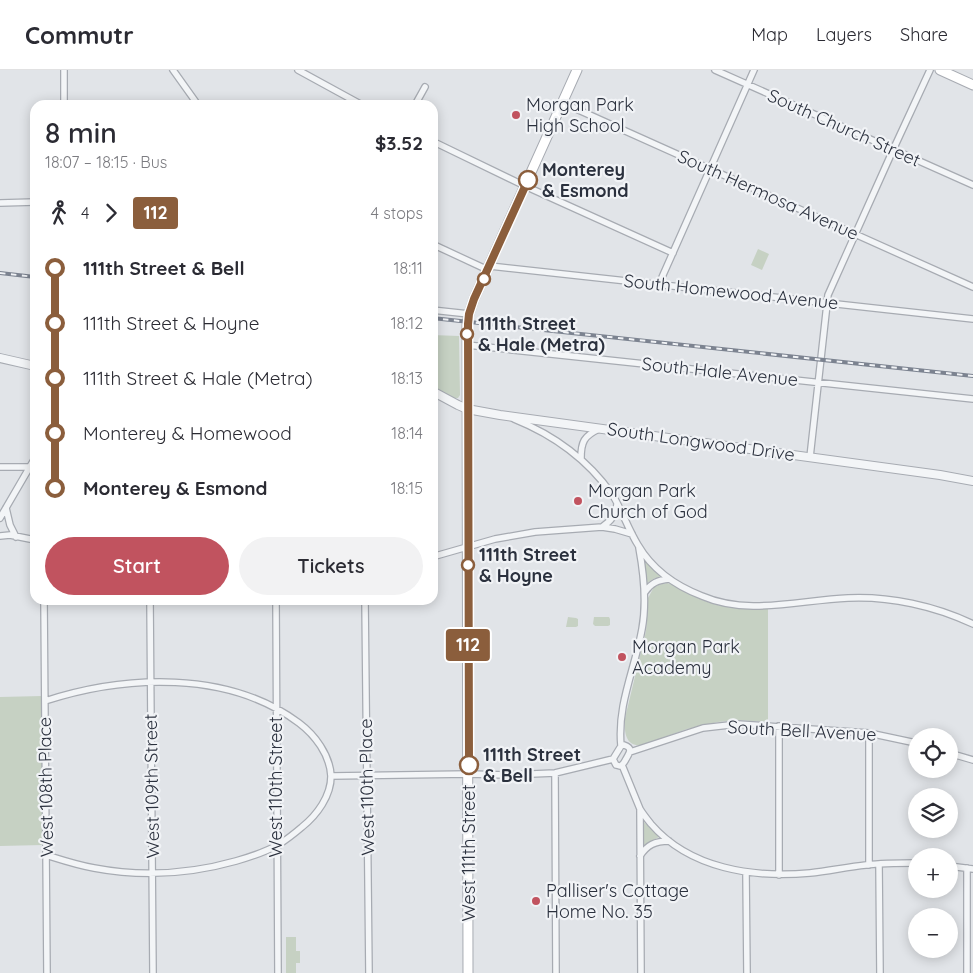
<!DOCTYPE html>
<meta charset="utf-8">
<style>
:root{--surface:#fff;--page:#f2f2f3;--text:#2b2b33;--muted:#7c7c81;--line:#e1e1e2;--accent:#c1535f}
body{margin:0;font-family:Quicksand,sans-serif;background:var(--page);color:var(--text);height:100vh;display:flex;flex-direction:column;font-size:19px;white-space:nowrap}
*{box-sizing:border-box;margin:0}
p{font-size:16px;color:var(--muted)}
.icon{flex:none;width:28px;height:28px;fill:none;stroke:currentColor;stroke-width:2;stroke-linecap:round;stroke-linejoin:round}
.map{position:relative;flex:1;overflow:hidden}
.details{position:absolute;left:30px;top:30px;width:408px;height:505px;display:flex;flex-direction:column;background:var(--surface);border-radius:15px;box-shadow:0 2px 12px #0003}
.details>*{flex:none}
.badge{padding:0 10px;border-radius:4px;font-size:18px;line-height:32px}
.fabs{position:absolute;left:908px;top:658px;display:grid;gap:10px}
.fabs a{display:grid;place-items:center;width:50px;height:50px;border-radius:50%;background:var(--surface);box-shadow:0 2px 12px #0003;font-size:25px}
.map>.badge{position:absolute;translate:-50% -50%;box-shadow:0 0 0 2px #fff}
.legs{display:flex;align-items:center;gap:8px;height:55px;padding:0 15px;font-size:16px}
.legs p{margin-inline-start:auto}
.head{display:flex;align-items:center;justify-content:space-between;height:85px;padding:0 15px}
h1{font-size:28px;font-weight:600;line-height:38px}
.primary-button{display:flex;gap:10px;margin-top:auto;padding:10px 15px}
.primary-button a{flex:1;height:58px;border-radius:30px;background:var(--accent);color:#fff;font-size:20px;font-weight:600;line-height:58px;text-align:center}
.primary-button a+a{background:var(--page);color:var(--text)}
ul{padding:0 15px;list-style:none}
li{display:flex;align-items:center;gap:18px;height:55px;font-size:19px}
li i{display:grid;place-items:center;width:8px;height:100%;margin:0 6px;background:currentColor}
li i::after{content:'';width:12px;height:12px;margin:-6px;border:4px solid;border-radius:50%;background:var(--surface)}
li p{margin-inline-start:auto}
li:first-child i{background:linear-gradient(#0000 50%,currentColor 0)}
li:last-child i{background:linear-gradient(currentColor 50%,#0000 0)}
header{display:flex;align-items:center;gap:30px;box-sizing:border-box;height:70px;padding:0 25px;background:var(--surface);border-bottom:1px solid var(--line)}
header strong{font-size:24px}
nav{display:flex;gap:28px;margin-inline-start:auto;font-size:18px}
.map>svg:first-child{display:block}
</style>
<header>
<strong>Commutr</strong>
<nav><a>Map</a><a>Layers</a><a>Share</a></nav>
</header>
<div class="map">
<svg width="973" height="903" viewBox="0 0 973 903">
<rect width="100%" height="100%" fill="#e1e4e8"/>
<!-- green -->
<path fill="#c6d1c3" d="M758 179 769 184 762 200 751 195Z
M432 265 459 266 460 325 458 328H451L433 318Z
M644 488 661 505V507L655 508 647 513 643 489Z
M667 513C679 516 690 525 702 530 724 539 744 539 768 539V652L736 650 718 652 687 659 642 675C625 677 624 661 625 648L646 561 648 528 654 517 658 515Z
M568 547 576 548 578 549V556L576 557H566Z
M594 547H609L610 549V555L608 556H595L593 554Z
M42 626 43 775 0 776V627Z
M644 752 659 767 644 775Z
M286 867H296V881H300V893H296V903H286Z"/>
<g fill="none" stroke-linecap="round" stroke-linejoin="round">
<!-- minor casing -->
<g stroke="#a7abb2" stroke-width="8">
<path id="minor" d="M64 0V35
M173 0 198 35
M298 0 362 35
M715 0 973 115
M563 33 973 217
M415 35 425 17
M432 71 525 116 673 183
M0 133 35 132
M432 174 488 200
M490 196 973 249
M659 214 754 0
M432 240 469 244
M467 275 973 329
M514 349C554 365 587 389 612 424 622 440 628 459 638 475 652 499 676 516 702 526 748 546 799 530 848 528 890 526 935 536 973 554
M810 387 828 225 893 80 930 0
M581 388C581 372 584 366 599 359
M0 397H30
M6 438 10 455 16 467
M0 448 35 388
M602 457C611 451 616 445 617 434
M0 466 10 465 35 470
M432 487 495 469 535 462 602 457 615 459 632 464
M645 522C651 513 658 510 669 509
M44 530 47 903
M150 530 153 903
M276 530 278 903
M365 530 369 903
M45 631C125 605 228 600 299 653 315 665 330 685 331 706 331 726 317 745 302 757 295 763 286 770 278 775 265 782 250 787 236 791 190 804 141 807 94 798 77 795 62 790 46 785
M779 656V805
M624 675C633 678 630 682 626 689 625 691 623 695 620 696 619 696 617 695 616 695L613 689 621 676Z
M621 676C617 634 635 599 642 559 647 532 644 505 639 478
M630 682 703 658 738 654 869 663 916 673
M949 683 973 690
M622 695 640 739 641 903
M555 703 556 903
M331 706 469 704 507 705 555 703 613 689
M640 739C643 744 647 749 651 754 690 799 753 808 810 803 829 801 847 797 866 795 883 793 900 793 916 793
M640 786C647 775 655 771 669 771
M879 794 880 903
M869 795V663
M949 796 973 799
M967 798V903
M746 803 747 903"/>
</g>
<!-- tertiary casing -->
<g stroke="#a7abb2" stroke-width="10">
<path id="tertiary" d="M0 288 35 296
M432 321 458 335 467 339 500 345 940 405 973 411"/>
</g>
<!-- secondary casing -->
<g stroke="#a7abb2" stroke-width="11">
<path id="secondary" d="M940 0 973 15
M468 903 467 255 469 244 474 229 577 0"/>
</g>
<!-- minor -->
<use href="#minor" stroke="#f3f5f7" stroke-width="5.5"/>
<!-- tertiary -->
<use href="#tertiary" stroke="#f3f5f7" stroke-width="8"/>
<!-- secondary -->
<use href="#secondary" stroke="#fff" stroke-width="9"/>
<!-- rail casing -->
<g stroke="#7c8390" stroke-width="4">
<path id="rail" d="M0 203 35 207
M432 248 973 306"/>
</g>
<!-- rail -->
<use href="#rail" stroke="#f1f3f6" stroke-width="2" stroke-dasharray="5.5" stroke-linecap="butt"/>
</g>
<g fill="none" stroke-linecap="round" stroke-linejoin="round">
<!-- line-1 casing -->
<g stroke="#fff" stroke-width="11">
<path id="line-1" d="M469 695 468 254 469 244 474 229 528 110"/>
</g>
<!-- line-1 -->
<use href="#line-1" stroke="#8b5e3c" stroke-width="8"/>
</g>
<!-- markers -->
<g fill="#c1535f" stroke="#f1f3f6" stroke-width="2">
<circle cx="516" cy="45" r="5"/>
<circle cx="578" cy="431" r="5"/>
<circle cx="622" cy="587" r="5"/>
<circle cx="536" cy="831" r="5"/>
</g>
<g fill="#fff" stroke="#8b5e3c" stroke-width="2.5">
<circle cx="528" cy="110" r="9"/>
<circle cx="484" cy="209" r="6"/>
<circle cx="467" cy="264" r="6"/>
<circle cx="468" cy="495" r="6"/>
<circle cx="469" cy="695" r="9"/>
</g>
<g text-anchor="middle" stroke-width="4.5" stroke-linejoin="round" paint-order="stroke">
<!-- poi labels -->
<g font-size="18" fill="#2b313e" stroke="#f1f3f6" text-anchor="start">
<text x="526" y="41">Morgan Park<tspan x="526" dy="21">High School</tspan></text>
<text x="588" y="427">Morgan Park<tspan x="588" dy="21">Church of God</tspan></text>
<text x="632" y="583">Morgan Park<tspan x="632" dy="21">Academy</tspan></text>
<text x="546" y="827">Palliser's Cottage<tspan x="546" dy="21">Home No. 35</tspan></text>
</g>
<!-- street labels -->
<g font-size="18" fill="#2b313e" stroke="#f1f3f6">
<text transform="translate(844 58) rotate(24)" y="6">South Church Street</text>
<text transform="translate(768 125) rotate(24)" y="6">South Hermosa Avenue</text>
<text transform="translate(731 222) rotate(6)" y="6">South Homewood Avenue</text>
<text transform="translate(720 302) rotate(6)" y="6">South Hale Avenue</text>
<text transform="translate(701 372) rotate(8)" y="6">South Longwood Drive</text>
<text transform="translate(802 661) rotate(3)" y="6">South Bell Avenue</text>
<text transform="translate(152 716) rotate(-91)" y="6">West 109th Street</text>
<text transform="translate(46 717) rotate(-91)" y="6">West 108th Place</text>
<text transform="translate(276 717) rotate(-90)" y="6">West 110th Street</text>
<text transform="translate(367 717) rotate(-91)" y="6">West 110th Place</text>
<text transform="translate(469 783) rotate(-90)" y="6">West 111th Street</text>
</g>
<!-- stop labels -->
<g font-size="18" font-weight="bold" fill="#2b313e" stroke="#f1f3f6" text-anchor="start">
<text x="542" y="106">Monterey<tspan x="542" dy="21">&amp; Esmond</tspan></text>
<text x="478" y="260">111th Street<tspan x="478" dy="21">&amp; Hale (Metra)</tspan></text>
<text x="479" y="491">111th Street<tspan x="479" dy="21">&amp; Hoyne</tspan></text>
<text x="483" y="691">111th Street<tspan x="483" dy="21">&amp; Bell</tspan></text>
</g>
</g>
</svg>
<div class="fabs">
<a><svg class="icon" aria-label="locate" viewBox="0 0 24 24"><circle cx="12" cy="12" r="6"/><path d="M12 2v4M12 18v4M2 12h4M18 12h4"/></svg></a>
<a><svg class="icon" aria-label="layers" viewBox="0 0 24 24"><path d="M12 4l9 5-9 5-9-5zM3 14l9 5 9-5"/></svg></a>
<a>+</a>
<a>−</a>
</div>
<b class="badge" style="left:468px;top:575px;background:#8b5e3c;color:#fff">112</b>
<section class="details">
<div class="head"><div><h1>8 min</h1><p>18:07 – 18:15 · Bus</p></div><b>$3.52</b></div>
<div class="legs"><svg class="icon" aria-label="walk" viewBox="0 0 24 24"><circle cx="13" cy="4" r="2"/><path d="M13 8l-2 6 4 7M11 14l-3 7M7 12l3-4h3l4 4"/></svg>4<svg class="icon" aria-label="forward" viewBox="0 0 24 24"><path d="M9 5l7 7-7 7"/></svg><b class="badge" style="background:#8b5e3c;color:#fff">112</b><p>4 stops</p></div>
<ul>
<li><i style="color:#8b5e3c"></i><b>111th Street &amp; Bell</b><p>18:11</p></li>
<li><i style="color:#8b5e3c"></i><span>111th Street &amp; Hoyne</span><p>18:12</p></li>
<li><i style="color:#8b5e3c"></i><span>111th Street &amp; Hale (Metra)</span><p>18:13</p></li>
<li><i style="color:#8b5e3c"></i><span>Monterey &amp; Homewood</span><p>18:14</p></li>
<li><i style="color:#8b5e3c"></i><b>Monterey &amp; Esmond</b><p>18:15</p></li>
</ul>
<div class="primary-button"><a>Start</a><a>Tickets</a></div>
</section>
</div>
